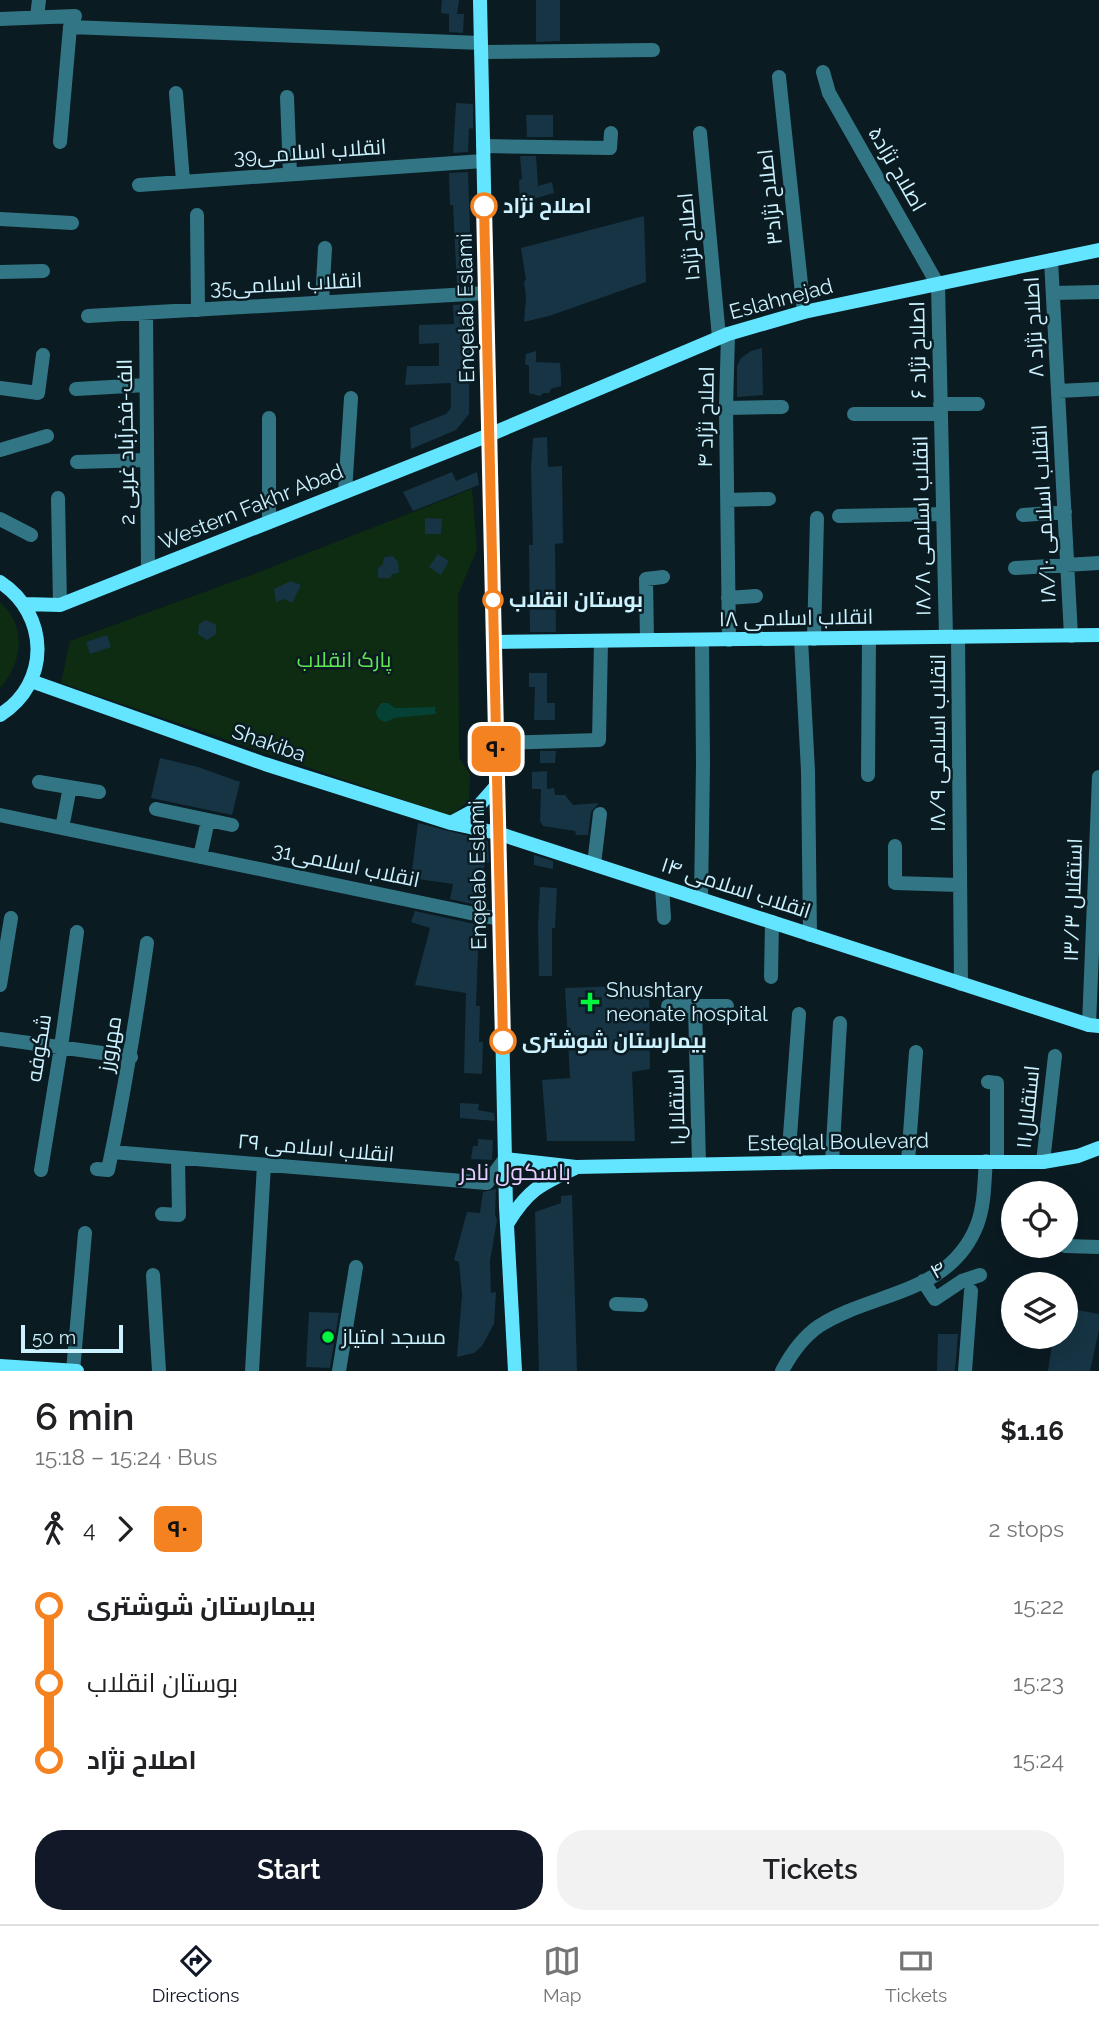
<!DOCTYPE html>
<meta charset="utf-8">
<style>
:root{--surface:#fff;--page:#f2f2f2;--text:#202124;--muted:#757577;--line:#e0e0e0;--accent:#111827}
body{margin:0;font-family:Raleway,Cairo,sans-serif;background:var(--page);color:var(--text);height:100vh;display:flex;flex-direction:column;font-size:26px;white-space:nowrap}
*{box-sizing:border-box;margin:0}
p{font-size:23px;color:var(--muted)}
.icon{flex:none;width:38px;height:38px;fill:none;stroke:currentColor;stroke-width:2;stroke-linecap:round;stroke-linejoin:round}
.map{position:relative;height:1371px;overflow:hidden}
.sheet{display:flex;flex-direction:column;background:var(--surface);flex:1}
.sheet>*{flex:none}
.badge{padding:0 14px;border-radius:10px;font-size:24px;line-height:46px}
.fabs{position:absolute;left:1001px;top:1181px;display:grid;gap:14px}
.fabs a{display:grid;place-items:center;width:77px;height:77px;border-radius:50%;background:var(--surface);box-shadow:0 7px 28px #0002;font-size:35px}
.scale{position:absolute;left:21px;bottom:18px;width:102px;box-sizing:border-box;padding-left:7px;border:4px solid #ccf2ff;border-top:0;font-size:19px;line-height:24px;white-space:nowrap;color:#ccf2ff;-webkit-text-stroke:5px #0b1b22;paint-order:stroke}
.map>.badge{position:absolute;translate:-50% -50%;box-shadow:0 0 0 4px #fff}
.legs{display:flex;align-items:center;gap:10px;height:77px;padding:0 35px;font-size:23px}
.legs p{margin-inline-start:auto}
.head{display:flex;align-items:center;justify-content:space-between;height:119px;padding:0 35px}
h1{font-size:38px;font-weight:600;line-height:52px}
.action{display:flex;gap:14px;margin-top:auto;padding:14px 35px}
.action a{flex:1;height:80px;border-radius:28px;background:var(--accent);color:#fff;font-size:28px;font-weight:600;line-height:80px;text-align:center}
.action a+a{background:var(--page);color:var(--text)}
ul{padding:0 35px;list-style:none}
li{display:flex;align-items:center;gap:24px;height:77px;font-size:26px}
li i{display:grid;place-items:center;width:10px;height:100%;margin:0 9px;background:currentColor}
li i::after{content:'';width:18px;height:18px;margin:-9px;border:5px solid;border-radius:50%;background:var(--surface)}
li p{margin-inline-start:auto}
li:first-child i{background:linear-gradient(#0000 50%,currentColor 0)}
li:last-child i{background:linear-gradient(currentColor 50%,#0000 0)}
.tabs{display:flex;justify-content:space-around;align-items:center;height:98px;border-top:2px solid var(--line);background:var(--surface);font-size:19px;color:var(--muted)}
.tabs a{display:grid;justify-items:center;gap:4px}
.tabs .on{color:var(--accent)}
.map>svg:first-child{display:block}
</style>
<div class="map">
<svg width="1099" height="1371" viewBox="0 0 1099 1371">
<rect width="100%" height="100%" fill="#0b1b22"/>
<!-- green -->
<path fill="#0e2c11" d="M472 489 477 549 458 595 459 758 470 774 469 801 450 816 61 683 70 641 254 574Z
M0 602C27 626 23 662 0 688Z"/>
<!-- water -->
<path fill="#054134" d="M382 703H388L395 708 435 707 436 714 394 718 386 722C375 720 373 710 382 703Z"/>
<!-- building -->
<path fill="#163444" d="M442 0H459L457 14H464L463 33 449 32V14L441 13Z
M536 0H560V41L536 42Z
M456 103 473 104V129L469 128 468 152 453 153Z
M526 115H553V137H527Z
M520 156H536L538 186 552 182 554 193 520 203 519 180 522 179Z
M468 172 472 284 457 285 453 205H450L449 173Z
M644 216 646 282 549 316 524 322 526 298 524 281 526 280 521 248Z
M469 304V414L456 430 411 449 410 428 446 414 451 408V383L405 385 407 366H439V343L419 344V325L454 324 453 305Z
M762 348 763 395 737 397V366L741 358 751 351Z
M536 351V362L560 363 561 375V386L551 389 549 393H543L540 396 529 393V366L525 364 526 354Z
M547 437 548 467 562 466 563 543 555 544 556 632H530L529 545H533L531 468 533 438Z
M452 472 456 481 477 472 479 485 413 511 403 492Z
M425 518 442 519 441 534H425Z
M438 554 449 561 441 575 429 567Z
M393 556 398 562 399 573 392 574 390 578H378V568L383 564 384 557Z
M291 581 301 585 292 603 285 599 276 602 274 589Z
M206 620 216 625V634L207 640 198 634 199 624Z
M107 635 111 647 90 654 86 642Z
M529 673H547V703H555V720H534L535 687H529Z
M540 751H556L555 763H540Z
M160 758 198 767 240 782 232 815 151 798Z
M547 771V789L554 788 555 795H565L573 805 599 803 591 812 588 835H576L575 831 543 826 540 821 541 789H547H532V772Z
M418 823 488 841 489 863H485L477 905 450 899 453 884 411 878Z
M534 855 553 861V869L534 865Z
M540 887 557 888 555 928H552V976H539L538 927Z
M415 911 479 925 476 1006H480L479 1042H483L482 1074 464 1073 466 993 415 985 430 928 411 922Z
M649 985 650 1069 632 1072 635 1141H547L542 1080 570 1078 565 988Z
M460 1103 479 1104 478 1110 494 1113 495 1121 460 1118Z
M478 1139 493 1140 492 1160 471 1159 473 1146H478Z
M496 1189 495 1214 497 1220 490 1261 491 1293 496 1292 494 1324 482 1346 474 1353 457 1357 462 1295 459 1262 454 1260 467 1212 480 1213 483 1192Z
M572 1195 577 1371H539L535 1212 561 1203V1196Z
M1066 1308 1099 1314V1330L1090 1371H1048L1053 1337H1066Z
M309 1312 339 1313 330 1368 306 1367Z
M938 1334H958L955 1371H937Z"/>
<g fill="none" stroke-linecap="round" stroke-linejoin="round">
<!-- street -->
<path stroke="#327685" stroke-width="14" d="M37 17 39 0
M0 19 75 16 70 27 60 142
M70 27 481 43
M481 52 653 50
M823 72 829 93 938 285 946 637
M779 77 804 312
M176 93 183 181
M287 97 290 174
M700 133 719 337
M483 146 610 148 611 133
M139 185 483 161
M197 215 198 310
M0 219 72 223
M1051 260 1071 636
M0 272 43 271
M1053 293 1099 292
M322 302 325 248
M146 313 148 570
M88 316 486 293
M728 334 726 408 729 640
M0 388 38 393 43 355
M76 389 146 385
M1058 391 1099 389
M940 404H978
M726 408 782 407
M854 414H941
M269 418V522
M0 450 47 436
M77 462 147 460
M345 492 351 398
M58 498 60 605
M727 500 769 499
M1023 515 1065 512
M839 516 942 514
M0 519 31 535
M1015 568 1099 563
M728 598 756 596
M958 637 961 984
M801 639 808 771 810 935
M814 639 817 518
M647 640 646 579 663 577
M496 743 599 740 601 642
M868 775 869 638
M39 782 99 792
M156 809 232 825
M0 815 499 919
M62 828 70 787
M895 846V883L959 885
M200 857 208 820
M594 864 600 814
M662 887 664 918
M701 899 703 764 702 640
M771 977 772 922
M0 985 11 918
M668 1006H727
M695 1006 699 1164
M1089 1025 1099 777
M0 1039 131 1057
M988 1082 997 1083V1161
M112 1152 487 1183 505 1159
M908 1161 916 1052
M832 1162 840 1023
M1043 1162 1055 1056
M788 1163 799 1014
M97 1169 108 1170C124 1095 136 1019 147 943
M41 1170 61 1047 77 932
M162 1214 179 1215 178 1158
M1065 1246 1099 1247
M153 1275 159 1371
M923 1281 935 1299 962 1281 980 1275
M616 1304 641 1305
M73 1371 85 1233
M252 1371 264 1165
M339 1371 356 1267
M782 1371C791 1354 803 1337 819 1326 871 1292 950 1295 977 1225 985 1204 984 1182 986 1161
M965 1371 971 1291"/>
<!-- secondary -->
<path stroke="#63e4ff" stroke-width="14" d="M480 0 506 1207 515 1371
M0 582C49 614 51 683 0 715
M25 604 60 605 489 435 728 334 804 312 1099 250
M493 642 1099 635
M31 681 265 764 451 823 497 833 1089 1025 1099 1026
M451 823 475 810 497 785
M505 1159 576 1167 832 1162H1043L1078 1156 1099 1148
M507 1224C528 1190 539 1185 575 1168
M0 1366 77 1371"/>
</g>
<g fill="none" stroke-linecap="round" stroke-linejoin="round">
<!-- line-1 casing -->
<g stroke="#fff" stroke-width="16">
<path id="line-1" d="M484 206 503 1041"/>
</g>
<!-- line-1 -->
<use href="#line-1" stroke="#f58220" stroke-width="10"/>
</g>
<!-- markers -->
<g fill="#fff" stroke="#f58220" stroke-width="3.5">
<circle cx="484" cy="206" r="12"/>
<circle cx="493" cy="600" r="9"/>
<circle cx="503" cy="1041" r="12"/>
</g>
<g fill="#00f73d" stroke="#0b1b22" stroke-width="2.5">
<path d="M586.5 991.5h7v7h7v7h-7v7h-7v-7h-7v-7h7z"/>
<circle cx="328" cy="1337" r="7"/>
</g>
<g text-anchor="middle" stroke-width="5" stroke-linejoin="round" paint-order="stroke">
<!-- street labels -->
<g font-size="21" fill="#ccf2ff" stroke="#0b1b22">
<text transform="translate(310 152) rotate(-4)" y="7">39انقلاب اسلامی</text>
<text transform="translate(897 169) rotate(60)" y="7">اصلاح نژاد۵</text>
<text transform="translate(770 197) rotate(-96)" y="7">اصلاح نژاد۳</text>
<text transform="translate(689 237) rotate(-95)" y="7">اصلاح نژاد۱</text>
<text transform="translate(286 284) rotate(-3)" y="7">35انقلاب اسلامی</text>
<text transform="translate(781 299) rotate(-15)" y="7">Eslahnejad</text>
<text transform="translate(466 308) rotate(-91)" y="7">Enqelab Eslami</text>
<text transform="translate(1034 327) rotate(-93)" y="7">۸ اصلاح نژاد</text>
<text transform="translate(918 350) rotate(-91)" y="7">۶ اصلاح نژاد</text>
<text transform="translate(706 417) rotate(-89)" y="7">۴ اصلاح نژاد</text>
<text transform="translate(126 442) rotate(-91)" y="7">2 الف-فخرآباد غربی</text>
<text transform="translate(251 507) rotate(-22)" y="7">Western Fakhr Abad</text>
<text transform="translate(1044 514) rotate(-93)" y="7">۱۸/۱۰ انقلاب اسلامی</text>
<text transform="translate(922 526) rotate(-91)" y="7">۱۸/۸ انقلاب اسلامی</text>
<text transform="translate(796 618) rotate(-1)" y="7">۱۸ انقلاب اسلامی</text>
<text transform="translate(269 743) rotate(19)" y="7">Shakiba</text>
<text transform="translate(938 743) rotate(-90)" y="7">۱۸/۹ انقلاب اسلامی</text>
<text transform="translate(346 865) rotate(12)" y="7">31انقلاب اسلامی</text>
<text transform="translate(478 875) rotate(-91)" y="7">Enqelab Eslami</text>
<text transform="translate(736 888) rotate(18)" y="7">۱۴ انقلاب اسلامی</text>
<text transform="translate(1073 900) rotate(-88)" y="7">۱۳/۳ استقلال</text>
<text transform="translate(110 1044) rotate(-81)" y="7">مهرورز</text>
<text transform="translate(39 1048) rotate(-81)" y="7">شکوفه</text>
<text transform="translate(677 1107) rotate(-91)" y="7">استقلال۱</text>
<text transform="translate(1028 1107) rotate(-84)" y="7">استقلال۱۱</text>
<text transform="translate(838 1142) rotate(-1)" y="7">Esteqlal Boulevard</text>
<text transform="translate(316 1148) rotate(5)" y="7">انقلاب اسلامی ۲۹</text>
<text transform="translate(938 1270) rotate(-29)" y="7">۴</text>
</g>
<!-- stop labels -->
<g font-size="21" font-weight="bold" fill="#ccf2ff" stroke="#0b1b22" text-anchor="start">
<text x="503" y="213">اصلاح نژاد</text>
<text x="509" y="607">بوستان انقلاب</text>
<text x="522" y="1048">بیمارستان شوشتری</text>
</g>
<!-- park labels -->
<g font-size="21" fill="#5ee94e" stroke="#0b1b22">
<text x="344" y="667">پارک انقلاب</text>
</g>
<!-- poi labels -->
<g font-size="21" fill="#ccf2ff" stroke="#0b1b22" text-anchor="start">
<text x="606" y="997">Shushtary<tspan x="606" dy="24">neonate hospital</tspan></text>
<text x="342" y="1344">مسجد امتیاز</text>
</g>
<!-- neighbourhood labels -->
<g font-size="23" fill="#e7ceff" stroke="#0b1b22">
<text x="515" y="1180">باسکول نادر</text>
</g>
</g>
</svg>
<div class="fabs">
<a><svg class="icon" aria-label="locate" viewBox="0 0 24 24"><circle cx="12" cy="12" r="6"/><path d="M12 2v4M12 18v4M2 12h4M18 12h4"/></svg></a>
<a><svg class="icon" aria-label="layers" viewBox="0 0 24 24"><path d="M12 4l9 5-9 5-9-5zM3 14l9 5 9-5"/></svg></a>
</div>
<div class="scale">50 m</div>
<b class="badge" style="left:496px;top:749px;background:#f58220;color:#111">۹۰</b>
</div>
<section class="sheet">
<div class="head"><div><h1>6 min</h1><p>15:18 – 15:24 · Bus</p></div><b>$1.16</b></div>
<div class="legs"><svg class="icon" aria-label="walk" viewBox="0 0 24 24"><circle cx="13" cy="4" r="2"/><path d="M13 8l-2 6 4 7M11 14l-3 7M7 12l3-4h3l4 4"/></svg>4<svg class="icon" aria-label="forward" viewBox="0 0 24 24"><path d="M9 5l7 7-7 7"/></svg><b class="badge" style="background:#f58220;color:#111">۹۰</b><p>2 stops</p></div>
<ul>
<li><i style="color:#f58220"></i><b>بیمارستان شوشتری</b><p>15:22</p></li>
<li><i style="color:#f58220"></i><span>بوستان انقلاب</span><p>15:23</p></li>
<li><i style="color:#f58220"></i><b>اصلاح نژاد</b><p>15:24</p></li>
</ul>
<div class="action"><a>Start</a><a>Tickets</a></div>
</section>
<nav class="tabs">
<a class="on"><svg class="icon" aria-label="directions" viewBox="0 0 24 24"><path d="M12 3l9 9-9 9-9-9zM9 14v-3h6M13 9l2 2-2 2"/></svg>Directions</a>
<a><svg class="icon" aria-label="map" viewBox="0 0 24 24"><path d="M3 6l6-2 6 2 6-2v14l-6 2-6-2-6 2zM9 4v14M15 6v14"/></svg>Map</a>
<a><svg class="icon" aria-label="tickets" viewBox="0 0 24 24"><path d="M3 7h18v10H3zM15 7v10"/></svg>Tickets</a>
</nav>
